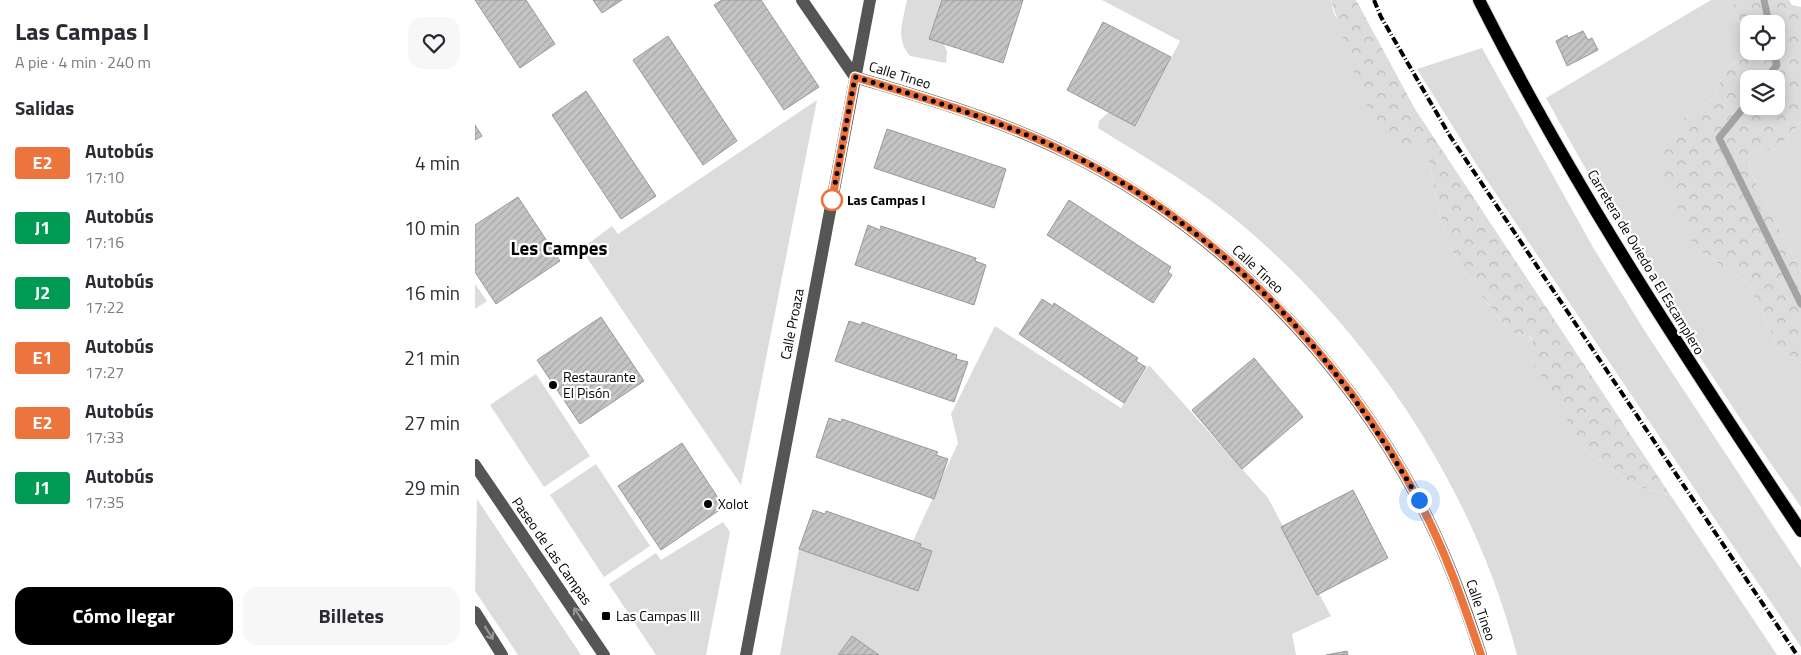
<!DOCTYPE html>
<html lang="es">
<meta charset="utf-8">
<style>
:root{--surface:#fff;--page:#f7f7f7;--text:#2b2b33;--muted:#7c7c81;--accent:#000}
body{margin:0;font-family:"Titillium Web",sans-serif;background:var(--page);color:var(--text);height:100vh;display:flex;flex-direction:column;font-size:19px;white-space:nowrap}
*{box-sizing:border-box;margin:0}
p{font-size:16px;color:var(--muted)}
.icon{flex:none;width:28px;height:28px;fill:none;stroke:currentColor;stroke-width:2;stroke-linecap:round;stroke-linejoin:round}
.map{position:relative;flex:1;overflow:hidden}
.details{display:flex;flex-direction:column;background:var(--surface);width:475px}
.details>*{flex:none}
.badge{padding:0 10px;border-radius:4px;font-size:18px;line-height:32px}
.tools{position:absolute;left:1265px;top:15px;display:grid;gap:10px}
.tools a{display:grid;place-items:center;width:45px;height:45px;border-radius:10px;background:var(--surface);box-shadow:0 2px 12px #0003;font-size:25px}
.you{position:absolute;width:25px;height:25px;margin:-12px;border:4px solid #fff;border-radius:50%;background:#1a73e8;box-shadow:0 0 0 8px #1a73e833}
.map>.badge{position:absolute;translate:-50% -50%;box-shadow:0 0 0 2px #fff}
h2{padding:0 15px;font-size:19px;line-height:45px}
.round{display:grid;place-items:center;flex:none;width:52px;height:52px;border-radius:15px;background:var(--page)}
.headline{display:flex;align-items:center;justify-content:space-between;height:85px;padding:0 15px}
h1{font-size:24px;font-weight:700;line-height:38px}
.button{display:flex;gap:10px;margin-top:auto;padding:10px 15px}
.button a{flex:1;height:58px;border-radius:15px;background:var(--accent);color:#fff;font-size:20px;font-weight:700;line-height:58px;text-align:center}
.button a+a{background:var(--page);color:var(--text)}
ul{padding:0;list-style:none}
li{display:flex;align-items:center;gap:15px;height:65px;padding:0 15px}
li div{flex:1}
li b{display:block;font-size:19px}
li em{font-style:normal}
li .badge{min-width:55px;font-weight:700;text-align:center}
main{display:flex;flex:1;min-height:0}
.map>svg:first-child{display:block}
</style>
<main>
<section class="details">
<div class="headline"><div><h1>Las Campas I</h1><p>A pie · 4 min · 240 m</p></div><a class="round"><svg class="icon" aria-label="heart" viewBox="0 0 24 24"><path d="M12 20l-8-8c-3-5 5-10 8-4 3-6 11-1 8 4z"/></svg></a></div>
<h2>Salidas</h2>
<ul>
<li><span class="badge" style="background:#ec743d;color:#fff">E2</span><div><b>Autobús</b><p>17:10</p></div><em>4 min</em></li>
<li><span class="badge" style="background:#009a55;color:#fff">J1</span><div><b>Autobús</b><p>17:16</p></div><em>10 min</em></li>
<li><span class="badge" style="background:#009a55;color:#fff">J2</span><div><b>Autobús</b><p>17:22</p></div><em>16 min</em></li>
<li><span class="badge" style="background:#ec743d;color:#fff">E1</span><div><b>Autobús</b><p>17:27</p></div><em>21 min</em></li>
<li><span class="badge" style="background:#ec743d;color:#fff">E2</span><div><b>Autobús</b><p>17:33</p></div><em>27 min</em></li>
<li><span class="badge" style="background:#009a55;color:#fff">J1</span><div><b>Autobús</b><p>17:35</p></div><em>29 min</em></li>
</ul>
<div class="button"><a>Cómo llegar</a><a>Billetes</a></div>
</section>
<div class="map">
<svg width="1326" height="655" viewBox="0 0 1326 655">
<defs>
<pattern id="forest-crowns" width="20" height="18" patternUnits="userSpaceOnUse" patternTransform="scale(1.25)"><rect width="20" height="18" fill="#dcdcdc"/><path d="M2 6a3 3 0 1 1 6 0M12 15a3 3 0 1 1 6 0" fill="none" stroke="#bbb"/></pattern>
<pattern id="building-hatch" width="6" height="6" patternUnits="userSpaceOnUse" patternTransform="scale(1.25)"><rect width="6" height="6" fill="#c4c4c4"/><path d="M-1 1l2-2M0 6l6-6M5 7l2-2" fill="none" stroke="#a7a7a7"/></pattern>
</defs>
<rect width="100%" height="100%" fill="#fff"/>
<!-- green -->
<path fill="#dcdcdc" d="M432 0H467L454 39 469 44 472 52 471 63 435 56C420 39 428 21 432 0Z
M627 0H856L859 14 948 143C960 175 961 209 972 241 978 258 1023 320 1037 332 1041 335 1050 335 1055 337L1059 344 1057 360 1068 378 1095 410 1102 445 1159 485 1196 496 1302 655H1042C999 490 901 341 773 230 727 190 674 160 623 128L624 121 634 112 661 125 705 41Z
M1236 0H1257L1275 56 1253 67 1237 99 1211 116 1219 247 1273 283 1304 349 1326 363V507C1233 375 1149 240 1071 98Z
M1007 48 1119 249 1173 336 1326 568V647L1003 167 942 69Z
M342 100 266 485 106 249 137 226 143 234Z
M1326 122V272L1276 173 1273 153 1302 149Z
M0 284 12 301 0 309Z
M520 326 646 408 674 365 793 498 856 616 817 634 821 655H404L377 636 363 655H305L324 549 443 591 457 551 445 547 446 544 438 541 483 443 476 414Z
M61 374 115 456 69 487 15 405Z
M121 464 175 546 129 577 75 495Z
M2 499 106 655H43L0 591Z
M248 522 255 532 231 655H181L134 584 181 553 186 560Z"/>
<!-- forest -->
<path fill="url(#forest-crowns)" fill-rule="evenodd" d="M856 0H881L940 109 1196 496 1159 485 1102 445 1091 425 1095 410C1085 400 1060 374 1057 359 1055 350 1061 348 1056 337 1050 335 1041 335 1037 332 1023 320 978 258 972 241 961 209 960 175 948 144L927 150 900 126 880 76Z
M1257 0H1314L1317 5 1326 7V122L1302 149 1273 153 1276 173 1326 272V363L1304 349 1273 283 1219 247 1187 171 1186 145 1211 116 1237 99 1253 67 1275 56ZM1274 24H1301V51H1274ZM1274 79H1301V106H1274Z"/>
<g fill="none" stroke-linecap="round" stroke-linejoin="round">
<!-- stream -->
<path stroke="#a3a3a3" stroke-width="7" d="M1289 0 1294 24
M1291 79 1302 65 1299 51
M1274 101 1244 138 1326 304"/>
</g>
<!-- building -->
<path fill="url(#building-hatch)" stroke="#999" d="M0 0H51L80 44 45 68Z
M118 0H147L127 13Z
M247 0H286L344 87 309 110 239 5Z
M467 0H548L528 63 454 39Z
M628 22 696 57 660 126 592 90Z
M1108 31 1113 40 1117 38 1123 50 1092 66 1081 41 1092 35 1093 38Z
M193 36 262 141 228 165 158 60Z
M111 91 181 196 146 219 77 115Z
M0 125 7 136 0 140Z
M412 129 531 169 519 208 399 168Z
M43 197 85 261 21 304 0 272V225Z
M594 200 696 267 693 272 697 275 678 303 572 235Z
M393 225 405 230 406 226 501 258 500 261 511 265 499 305 380 265Z
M567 299 578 306 579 303 663 358 661 361 671 367 649 403 544 334Z
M126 317 169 381 105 424 62 360Z
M374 321 386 325 387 322 482 355 481 359 493 362 479 402 360 361Z
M779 358 828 417 767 469 717 410Z
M354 418 366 422 367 419 463 452 461 455 473 459 459 499 341 457Z
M207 443 249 507 186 550 143 486Z
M878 490 913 558 842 595 806 527Z
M338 510 350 514 351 511 446 544 445 547 457 551 443 591 324 549Z
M377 636 404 655H363Z
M872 651 873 655H851Z"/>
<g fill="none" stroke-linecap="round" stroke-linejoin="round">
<!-- major casing -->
<g stroke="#dbdbdb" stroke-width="14">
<path id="major" d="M1004 0C1097 185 1211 358 1326 531"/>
</g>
<!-- minor -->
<path stroke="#555" stroke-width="12" d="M327 0 380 77
M380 77C452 99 524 119 592 153 741 226 867 355 944 501 970 550 989 602 1006 655
M0 465 129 655
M0 612 27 655
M271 655 395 0"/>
<!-- major -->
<use href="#major" stroke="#000" stroke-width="12"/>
<!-- rail -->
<path stroke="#000" stroke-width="4" stroke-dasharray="8 2.5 1 2.5" stroke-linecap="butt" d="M899 0 906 17 975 136 1322 655"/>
</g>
<!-- one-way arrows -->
<defs><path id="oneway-shaft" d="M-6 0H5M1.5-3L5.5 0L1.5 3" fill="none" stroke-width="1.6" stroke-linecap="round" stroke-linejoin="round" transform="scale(1.25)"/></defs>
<g stroke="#999">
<use href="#oneway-shaft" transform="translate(103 614) rotate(-123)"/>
<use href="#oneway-shaft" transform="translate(14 633) rotate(58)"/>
</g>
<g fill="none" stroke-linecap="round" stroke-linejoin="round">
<!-- line casing -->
<g stroke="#fff" stroke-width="11">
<path id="line" d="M357 200 380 77C452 99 524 119 592 153 741 225 867 355 944 501 970 550 988 602 1006 655"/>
</g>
<!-- line -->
<use href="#line" stroke="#ec743d" stroke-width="8"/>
<!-- walk -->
<path stroke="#000" stroke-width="5" stroke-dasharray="0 9" d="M357 200 380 77C452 99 523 120 591 152 684 197 778 273 844 353 882 399 914 449 944 500"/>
</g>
<!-- markers -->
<circle fill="#fff" stroke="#ec743d" stroke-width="2.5" cx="357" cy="200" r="10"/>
<g fill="#000" stroke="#fff" stroke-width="2">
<circle cx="78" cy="385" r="5"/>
<circle cx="233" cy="504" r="5"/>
<rect x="126" y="611" width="10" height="10" rx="2.5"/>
</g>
<g text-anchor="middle" stroke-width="4.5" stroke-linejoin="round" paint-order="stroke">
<!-- street labels -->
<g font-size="14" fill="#000" stroke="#fff">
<text transform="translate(425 75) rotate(17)" y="5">Calle Tineo</text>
<text transform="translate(1171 262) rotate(59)" y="5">Carretera de Oviedo a El Escamplero</text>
<text transform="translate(783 269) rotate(43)" y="5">Calle Tineo</text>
<text transform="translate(317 324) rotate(-79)" y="5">Calle Proaza</text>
<text transform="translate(77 551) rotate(55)" y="5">Paseo de Las Campas</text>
<text transform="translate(1006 610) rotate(71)" y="5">Calle Tineo</text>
</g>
<!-- stop labels -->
<g font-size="14" font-weight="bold" fill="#000" stroke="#fff" text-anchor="start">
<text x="372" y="205">Las Campas I</text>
</g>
<!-- poi labels -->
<g font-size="14" fill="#000" stroke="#fff" text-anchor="start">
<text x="88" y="382">Restaurante<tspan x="88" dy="16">El Pisón</tspan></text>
<text x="243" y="509">Xolot</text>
<text x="141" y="621">Las Campas III</text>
</g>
<!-- district labels -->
<g font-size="19" font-weight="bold" fill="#000" stroke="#fff">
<text x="84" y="255">Les Campes</text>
</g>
</g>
</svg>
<div class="tools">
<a><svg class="icon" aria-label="locate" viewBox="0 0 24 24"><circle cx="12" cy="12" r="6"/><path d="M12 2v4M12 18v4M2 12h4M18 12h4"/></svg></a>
<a><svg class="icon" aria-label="layers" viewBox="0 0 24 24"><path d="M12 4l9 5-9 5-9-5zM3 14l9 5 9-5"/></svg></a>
</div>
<div class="you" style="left:944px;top:500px"></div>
</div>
</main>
